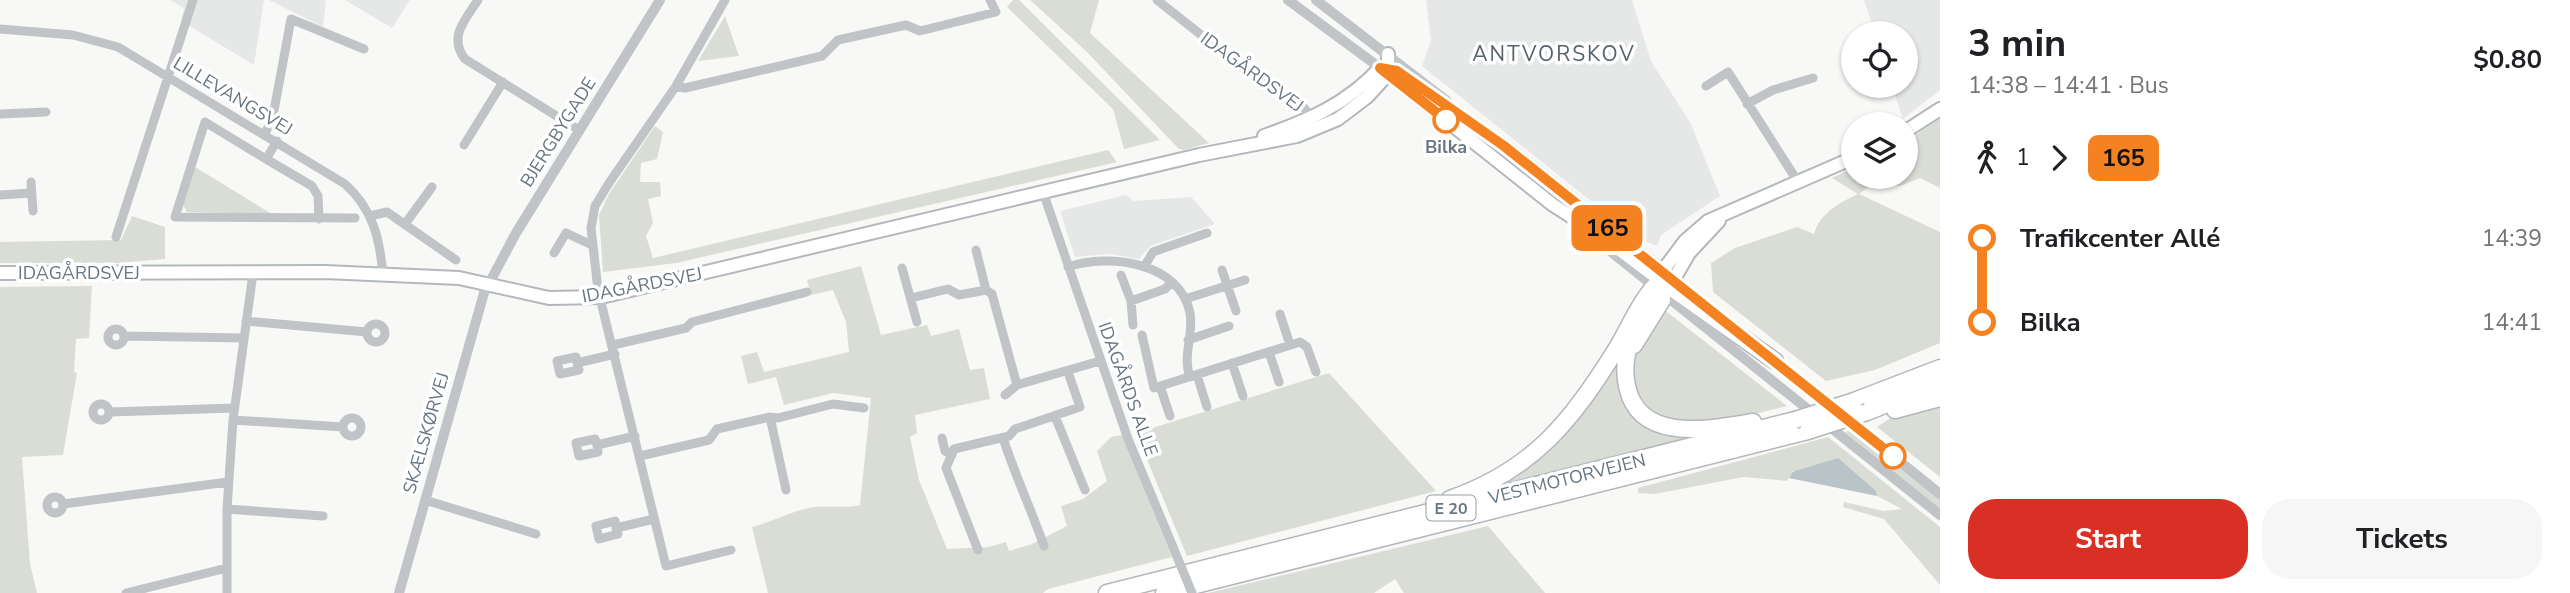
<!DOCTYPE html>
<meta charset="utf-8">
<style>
:root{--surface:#fff;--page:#f6f6f6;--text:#202124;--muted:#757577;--accent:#d93025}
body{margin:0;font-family:"Nunito Sans",sans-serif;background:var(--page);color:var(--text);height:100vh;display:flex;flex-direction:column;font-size:26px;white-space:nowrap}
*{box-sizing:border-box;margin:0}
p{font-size:23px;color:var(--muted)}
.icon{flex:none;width:38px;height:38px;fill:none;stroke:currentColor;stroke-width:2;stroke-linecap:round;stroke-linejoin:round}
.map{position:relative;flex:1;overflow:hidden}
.side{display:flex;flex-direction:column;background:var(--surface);width:630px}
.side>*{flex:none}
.badge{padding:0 14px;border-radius:10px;font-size:24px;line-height:46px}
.controls{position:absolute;left:1841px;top:21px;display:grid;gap:14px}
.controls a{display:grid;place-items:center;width:77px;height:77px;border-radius:50%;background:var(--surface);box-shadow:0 2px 5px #0004;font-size:35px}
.map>.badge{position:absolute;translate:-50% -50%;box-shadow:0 0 0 4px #fff}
.legs{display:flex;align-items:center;gap:10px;height:77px;padding:0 28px;font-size:23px}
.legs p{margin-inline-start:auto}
.overview{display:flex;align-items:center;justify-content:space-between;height:119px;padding:0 28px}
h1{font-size:38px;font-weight:700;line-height:52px}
.primary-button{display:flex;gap:14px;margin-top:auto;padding:14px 28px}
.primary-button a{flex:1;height:80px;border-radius:28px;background:var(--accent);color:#fff;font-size:28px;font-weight:700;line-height:80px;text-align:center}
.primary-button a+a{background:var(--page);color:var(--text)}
ul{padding:0 28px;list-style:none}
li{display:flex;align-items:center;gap:24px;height:84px;font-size:26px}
li i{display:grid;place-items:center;width:10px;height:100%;margin:0 9px;background:currentColor}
li i::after{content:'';width:18px;height:18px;margin:-9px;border:5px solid;border-radius:50%;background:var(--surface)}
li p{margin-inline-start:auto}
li:first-child i{background:linear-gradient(#0000 50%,currentColor 0)}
li:last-child i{background:linear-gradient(currentColor 50%,#0000 0)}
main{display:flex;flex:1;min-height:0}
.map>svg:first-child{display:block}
</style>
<main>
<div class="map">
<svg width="1940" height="593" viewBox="0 0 1940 593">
<rect width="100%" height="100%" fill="#f8f8f6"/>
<!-- built -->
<path fill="#e6e7e7" d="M170 0H264L254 65 181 21 184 8Z
M269 0H326L323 27Z
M345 0H410L392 28Z
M1426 0H1632L1651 61 1691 124 1720 196 1661 235 1657 246 1637 238 1422 66 1431 40Z
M1864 0H1940V90L1903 119 1892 86H1906V33H1875Z
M1126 195 1134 201 1191 197 1215 224 1150 246 1139 259 1110 254 1075 257 1060 211Z"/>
<!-- green -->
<path fill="#d9ddd6" d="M1013 0H1019L1160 140 1124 149 1113 109 1007 7Z
M1030 0H1099L1090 33 1209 143 1183 150 1178 148 1087 52Z
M725 16 739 56 698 61Z
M1940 118V188L1920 178 1900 186 1874 182 1859 194 1940 232V343L1875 370 1826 381 1713 292 1711 263 1735 248 1797 227 1814 234C1820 213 1839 203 1858 194L1832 178 1853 168V177H1906V142Z
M655 126 663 132 657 159 641 163 640 182H660L661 196 648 199 653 223 646 236 653 258 1108 150 1117 162 676 263 603 272 599 215 609 194Z
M195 167 272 214 187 212 183 205Z
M132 216 165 227V259L117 263H0V242L121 240Z
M861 266 881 335 927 325 931 336 959 329 970 370 984 368 990 399 915 415 917 433 910 437 919 480 947 549 989 547 1006 542 1009 551 1032 544 1067 526 1061 506 1083 499 1107 481 1097 451 1111 437 1122 435 1172 557 1048 589 1043 593H768L752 527C773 522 792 510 815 507 831 505 844 509 860 505L871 398 833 393 784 405 776 377 748 384 741 356 757 352 764 372 849 352 846 322 833 290 811 295 807 280Z
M92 286 89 338 76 339 74 372 77 373 63 455 22 457 30 564 37 593H0V287Z
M1662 308 1787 406C1747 415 1660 445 1638 395 1633 382 1629 367 1633 353 1637 338 1654 321 1662 308Z
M1627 340 1639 417 1717 432 1491 489 1511 479Z
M1329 373 1436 491 1187 556 1136 433Z
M1940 401V477L1877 427 1898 413Z
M1853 430 1940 498V512L1845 432Z
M1828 437 1940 527V585L1884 519 1843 507 1844 502 1884 511 1902 509 1877 496 1876 491 1792 471 1787 481 1743 477 1655 494 1638 493V488Z
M1488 526 1545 593H1404L1395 579 1374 593H1208Z"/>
<!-- water -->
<path fill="#b9c4c8" d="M1838 458 1876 491 1877 496 1789 478 1792 472Z"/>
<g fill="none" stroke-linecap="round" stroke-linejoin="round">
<!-- secondary casing -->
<g stroke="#b2b8bc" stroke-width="16">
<path id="secondary" d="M1388 74 1553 205 1600 235 1653 275 1665 280
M1906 131 1940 109
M1264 136C1309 120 1347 104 1380 68H1389L1504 146 1661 271
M0 273 325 272 459 278 549 298 601 297 1199 155 1297 136 1338 119 1367 97 1388 74V54
M1658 277 1685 241 1708 221 1853 158
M1666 293 1689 253 1719 221"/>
</g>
<!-- motorway casing -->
<g stroke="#b3b7ba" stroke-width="19">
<path id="motorway" d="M1634 333C1626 350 1623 367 1627 386 1639 444 1710 429 1753 422
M1634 345 1662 300
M1854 401 1940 368
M1895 410 1940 398
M1867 412 1940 383
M1450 499C1533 470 1572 421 1617 348 1629 328 1640 301 1656 285L1669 286 1775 361
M1107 593 1795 420
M1164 593 1808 431"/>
</g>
<!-- minor -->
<path stroke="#c0c4c7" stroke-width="9" d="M478 0C465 20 448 37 465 59L579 130
M725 0 676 86 609 183 595 206 591 228 598 290 666 566 731 550
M1157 0 1272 91 1300 102 1312 119
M0 29 73 35 118 47 345 184C373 209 380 239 383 276
M676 86 685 88 822 56 838 40 906 25 920 31 996 12 990 0
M1706 86 1728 72 1798 182
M1747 104 1773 90 1813 78
M0 114 46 112
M265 134 273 116 291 19 364 49
M277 141 266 159 205 122 175 217 355 218
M464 145 503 82
M266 159 312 186 318 196 319 219
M31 182 33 211
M1043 192 1128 439 1173 547
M0 195 31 193
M370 216 387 212 456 260
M405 224 432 187
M116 237 193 0
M976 250 986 290
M554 253 566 233 592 245
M1068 267C1109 253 1180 262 1190 313 1194 335 1182 355 1190 377
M1144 267 1153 252 1207 233
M902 268 917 322
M1222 270 1236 311
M1121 275 1131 301 1133 325
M911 298 948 289 959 295 986 290 992 294 1017 385
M1185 299 1245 280
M1131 301 1165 289 1172 282
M1280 314 1290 345
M246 321 367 332
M367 333a9 9 0 1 1 18 0a9 9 0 1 1-18 0Z
M108 337a8 8 0 1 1 16 0a8 8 0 1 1-16 0Z
M1142 335 1154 388 1300 342 1307 347 1316 372
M124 336 243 338
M1188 340 1229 326
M613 345 686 328 692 322 807 292
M1269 352 1279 382
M577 363 579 370 560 374 557 361 576 357 577 363 615 354
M1232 363 1243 396
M1197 375 1207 407
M1160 386 1170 416
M1005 395 1017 385 1100 361
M93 412a8 8 0 1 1 16 0a8 8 0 1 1-16 0Z
M110 412 234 408
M1055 416 1085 490
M770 417 786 490
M343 427a9 9 0 1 1 18 0a9 9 0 1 1-18 0Z
M233 420 343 427
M942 438 945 451 952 455
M1003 438C1015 475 1031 509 1044 546
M597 445 598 452 579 456 576 443 595 439 597 445 635 436
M640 456 709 440 717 429 770 417 778 418 833 404 864 408
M47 505a8 8 0 1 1 16 0a8 8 0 1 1-16 0Z
M425 500 536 534
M63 504 228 482
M227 509 323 516
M616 528 618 534 599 539 596 526 615 521 616 528 654 519
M978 550 946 468 954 449 1009 436 1015 429 1080 407 1068 372
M126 593 227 568
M227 593V509L233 420 253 273"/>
<!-- tertiary -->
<path stroke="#c0c4c7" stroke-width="10" d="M1288 0 1387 73
M1316 0 1447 101
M1585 231 1940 515
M1770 357 1940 494
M399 593 484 293 516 233 660 0"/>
<!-- secondary -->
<use href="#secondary" stroke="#fff" stroke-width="12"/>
<!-- motorway -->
<use href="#motorway" stroke="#fff" stroke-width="16"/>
<!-- motorway-bridge casing -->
<g stroke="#b3b7ba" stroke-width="19" stroke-linecap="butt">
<path id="motorway-bridge" d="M1795 420 1854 401
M1808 431 1867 412"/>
</g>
<!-- minor-bridge -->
<path stroke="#c0c4c7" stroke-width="9" d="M1173 547 1192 593"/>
<!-- motorway-bridge -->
<use href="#motorway-bridge" stroke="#fff" stroke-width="16"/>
</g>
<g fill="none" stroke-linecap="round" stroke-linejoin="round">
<!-- line-1 casing -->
<g stroke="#fff" stroke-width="16">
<path id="line-1" d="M1446 120 1380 68 1397 71 1504 146 1893 456"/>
</g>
<!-- line-1 -->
<use href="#line-1" stroke="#f58220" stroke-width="10"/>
</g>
<!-- markers -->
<g fill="#fff" stroke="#f58220" stroke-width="3.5">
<circle cx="1446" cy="120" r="12"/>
<circle cx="1893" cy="456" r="12"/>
</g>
<g text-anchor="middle" stroke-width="7" stroke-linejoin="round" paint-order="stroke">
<!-- shield labels -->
<rect fill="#fff" stroke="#949ea5" stroke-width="2" x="1426.5" y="495.5" width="49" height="25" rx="5"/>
<g font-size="16" font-weight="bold" fill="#66757f">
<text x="1451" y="514">E 20</text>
</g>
<!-- street labels -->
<g font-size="18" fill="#66757f" stroke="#fff">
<text transform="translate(1252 72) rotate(36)" y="6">IDAGÅRDSVEJ</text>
<text transform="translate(233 96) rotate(31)" y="6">LILLEVANGSVEJ</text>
<text transform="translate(558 132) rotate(-58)" y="6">BJERGBYGADE</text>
<text x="79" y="279">IDAGÅRDSVEJ</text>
<text transform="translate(642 285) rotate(-11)" y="6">IDAGÅRDSVEJ</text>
<text transform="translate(1128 389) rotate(70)" y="6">IDAGÅRDS ALLE</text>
<text transform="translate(426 433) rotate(-74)" y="6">SKÆLSKØRVEJ</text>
<text transform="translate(1567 479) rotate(-14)" y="6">VESTMOTORVEJEN</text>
</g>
<!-- stop labels -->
<g font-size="18" font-weight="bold" fill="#66757f" stroke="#fff">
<text x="1446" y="153">Bilka</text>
</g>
<!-- quarter labels -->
<g font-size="21" letter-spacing="2" fill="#57636a" stroke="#fff">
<text x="1554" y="61">ANTVORSKOV</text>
</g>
</g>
</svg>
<div class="controls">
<a><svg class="icon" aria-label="locate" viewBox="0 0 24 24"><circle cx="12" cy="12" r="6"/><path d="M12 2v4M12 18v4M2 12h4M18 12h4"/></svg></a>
<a><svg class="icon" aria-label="layers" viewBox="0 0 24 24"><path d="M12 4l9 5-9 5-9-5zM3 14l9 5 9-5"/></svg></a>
</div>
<b class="badge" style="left:1607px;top:228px;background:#f58220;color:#111">165</b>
</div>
<section class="side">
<div class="overview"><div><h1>3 min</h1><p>14:38 – 14:41 · Bus</p></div><b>$0.80</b></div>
<div class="legs"><svg class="icon" aria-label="walk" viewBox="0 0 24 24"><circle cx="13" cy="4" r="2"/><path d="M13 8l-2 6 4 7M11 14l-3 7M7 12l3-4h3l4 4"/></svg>1<svg class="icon" aria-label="forward" viewBox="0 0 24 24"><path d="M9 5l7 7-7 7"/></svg><b class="badge" style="background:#f58220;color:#111">165</b></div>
<ul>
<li><i style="color:#f58220"></i><b>Trafikcenter Allé</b><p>14:39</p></li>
<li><i style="color:#f58220"></i><b>Bilka</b><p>14:41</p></li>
</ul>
<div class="primary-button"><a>Start</a><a>Tickets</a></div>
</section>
</main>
